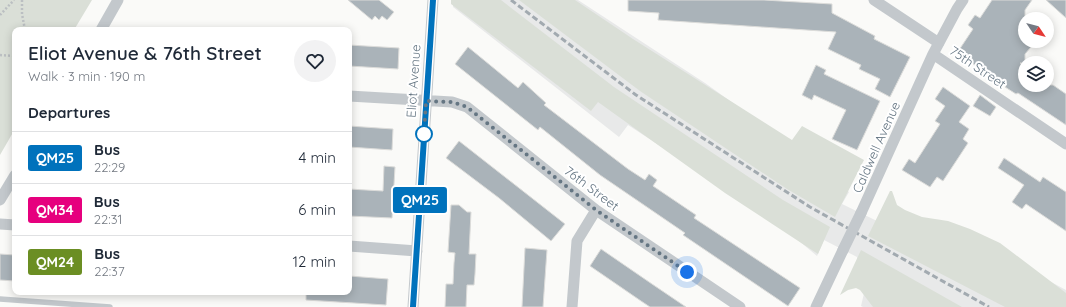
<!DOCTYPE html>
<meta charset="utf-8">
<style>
:root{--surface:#fff;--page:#f2f2f3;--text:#1f2937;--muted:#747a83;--line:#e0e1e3}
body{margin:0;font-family:Quicksand,sans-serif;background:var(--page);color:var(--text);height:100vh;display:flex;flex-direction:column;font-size:15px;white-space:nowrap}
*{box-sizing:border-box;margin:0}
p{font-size:13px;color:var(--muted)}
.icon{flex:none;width:22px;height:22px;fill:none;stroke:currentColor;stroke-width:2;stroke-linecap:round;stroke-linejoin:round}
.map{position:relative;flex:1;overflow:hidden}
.side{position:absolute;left:12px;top:27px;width:340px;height:268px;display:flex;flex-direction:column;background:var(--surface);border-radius:8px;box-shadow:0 2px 10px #0003}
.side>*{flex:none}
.badge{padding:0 8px;border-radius:3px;font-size:14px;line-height:26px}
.needle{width:26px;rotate:125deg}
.fabs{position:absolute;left:1018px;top:12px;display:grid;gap:8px}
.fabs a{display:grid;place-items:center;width:36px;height:36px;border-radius:50%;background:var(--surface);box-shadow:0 2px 10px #0003;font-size:20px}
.you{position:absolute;width:20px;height:20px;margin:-10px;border:3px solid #fff;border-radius:50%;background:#1a73e8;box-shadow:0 0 0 6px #1a73e833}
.map>.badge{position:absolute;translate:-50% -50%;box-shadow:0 0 0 2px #fff}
h2{padding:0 16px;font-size:15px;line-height:36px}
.round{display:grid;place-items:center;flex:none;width:42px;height:42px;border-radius:21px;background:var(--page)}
.overview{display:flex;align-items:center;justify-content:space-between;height:68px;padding:0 16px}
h1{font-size:19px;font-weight:600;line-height:30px}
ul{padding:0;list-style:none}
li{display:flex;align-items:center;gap:12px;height:52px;padding:0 16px;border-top:1px solid var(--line)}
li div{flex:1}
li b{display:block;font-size:15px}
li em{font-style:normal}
li .badge{min-width:44px;font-weight:700;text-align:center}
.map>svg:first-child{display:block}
</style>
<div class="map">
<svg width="1066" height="307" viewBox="0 0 1066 307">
<rect width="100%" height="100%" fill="#fafaf8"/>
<!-- built -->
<path fill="#e8e9e9" d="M453 0H578L705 83 814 161 849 192 842 204 875 220 1012 261 1066 290V307H863L861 306 865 289 857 257 824 240 817 256 774 220 628 125 619 137 453 7Z"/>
<!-- green -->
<path fill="#dadfd7" d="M0 0H92L74 30H15V129L0 155Z
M451 0H501L614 87 783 200 830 227 818 254 725 193 598 102 591 111 451 4Z
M519 0H575L633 39 792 140 802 126 864 160 835 217 787 189 640 91Z
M890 191H892L897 205 905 210 922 217 948 221 970 229 1000 243 1066 293V307H1005L868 236Z
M861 250 962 307H873L860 290 856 288 848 290 840 295Z"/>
<!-- building -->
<path fill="#aab3b9" stroke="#dcdcda" d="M348 0H379L394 12 387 20 382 16 379 20 375 16 372 20Z
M628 0H764L832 4V13L875 36 874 39 910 57 890 97 875 89 880 79 859 69 861 65 828 49 836 32 658 20 659 13 628 11Z
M992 0H1032L1025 10V41H1036L1025 54V63H1020L1025 66V85H1053L1066 94V125L1018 93 1016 94 1005 87 1006 86 957 53 973 29 968 25 975 15 980 18Z
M1046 0H1066V18Z
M349 45 399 48 398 69 349 66Z
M468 47 518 88 523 82 546 103 544 105 628 169 645 180 649 174 657 180 653 186 696 215 694 218 800 288 788 306 683 235 685 233 600 175 540 127 538 130 455 64Z
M816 65 826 70 824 74 880 101 857 150 832 139 846 110 814 95 812 100 802 95Z
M943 87 970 106 959 122 969 129 963 139 968 143 943 181 937 177 930 187 902 170 909 159 915 163 940 124 935 121 945 106 935 99Z
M980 95 996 107 990 116 973 106Z
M349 126 393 129 392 150 349 147Z
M459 141 565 224 551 241 499 198 446 158Z
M1004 158 1040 182 1043 177 1066 192V231L1026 204 1022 209 1012 202 1024 185 998 168Z
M384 166 395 167 392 218 349 216V189L383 191Z
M451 205H459L467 212H471L469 254H476L475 274 474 285H467L466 307H445L446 284H453L454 263 455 253 448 252Z
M525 248 547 250 543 307H522Z
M601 249 652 284 686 307H650L641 301 590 266Z
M0 254 15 255V281L0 280Z
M349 276 388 279 386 305 306 300V292H349Z"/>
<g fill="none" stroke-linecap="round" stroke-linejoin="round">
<!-- path -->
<path stroke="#bbbfc2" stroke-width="2.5" stroke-dasharray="2 2" stroke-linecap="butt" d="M22 0V14L25 30
M0 15 14 0
M0 55 15 56"/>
<!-- service -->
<path stroke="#c3c8cc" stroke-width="5.5" d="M0 299 110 307"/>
<!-- minor -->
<path stroke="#c3c8cc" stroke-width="11" d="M874 0 939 43
M101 30 118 0
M933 54 1066 144
M349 96 452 102 467 107 596 210 740 307
M0 200 15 175
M861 213 933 54 957 9 963 0
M0 224 15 225
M349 246 417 251
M413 307 433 0
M572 307 577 241 596 210
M816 307 843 250"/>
<!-- rail -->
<path stroke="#a2aab0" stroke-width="3" stroke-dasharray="6 3" stroke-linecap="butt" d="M511 0 636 95 810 207 989 307"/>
<!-- minor-bridge -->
<path stroke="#c3c8cc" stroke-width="11" d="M843 250 861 213"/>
</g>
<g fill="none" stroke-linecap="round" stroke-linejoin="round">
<!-- line casing -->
<g stroke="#fff" stroke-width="9">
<path id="line" d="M413 307 433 0"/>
</g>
<!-- line -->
<use href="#line" stroke="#0072bc" stroke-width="6"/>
<!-- walk -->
<path stroke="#657683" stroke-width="4" stroke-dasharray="0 7.2" d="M424 134 426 101 452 102 467 107 596 210 687 272"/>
</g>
<!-- markers -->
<circle fill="#fff" stroke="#0072bc" stroke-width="2" cx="424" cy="134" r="8"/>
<g text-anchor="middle" stroke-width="4" stroke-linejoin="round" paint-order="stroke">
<!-- street labels -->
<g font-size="13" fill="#657683" stroke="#fff">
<text transform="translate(978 67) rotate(34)" y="5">75th Street</text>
<text transform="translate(413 81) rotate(-86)" y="5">Eliot Avenue</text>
<text transform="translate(876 147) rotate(-66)" y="5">Caldwell Avenue</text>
<text transform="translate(592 188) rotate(37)" y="5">76th Street</text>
</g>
</g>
</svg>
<div class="fabs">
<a><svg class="needle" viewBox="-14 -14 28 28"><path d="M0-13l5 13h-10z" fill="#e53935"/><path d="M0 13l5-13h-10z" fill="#747a83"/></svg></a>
<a><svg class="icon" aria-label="layers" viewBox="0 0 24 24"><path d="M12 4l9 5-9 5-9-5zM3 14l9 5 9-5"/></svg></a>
</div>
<div class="you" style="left:687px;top:272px"></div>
<b class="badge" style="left:420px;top:200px;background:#0072bc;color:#fff">QM25</b>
<section class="side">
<div class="overview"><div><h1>Eliot Avenue &amp; 76th Street</h1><p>Walk · 3 min · 190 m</p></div><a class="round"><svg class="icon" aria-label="heart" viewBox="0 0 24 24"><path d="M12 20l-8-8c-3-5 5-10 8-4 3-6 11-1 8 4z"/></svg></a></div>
<h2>Departures</h2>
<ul>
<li><span class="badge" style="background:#0072bc;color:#fff">QM25</span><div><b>Bus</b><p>22:29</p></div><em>4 min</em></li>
<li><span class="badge" style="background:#e6007e;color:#fff">QM34</span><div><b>Bus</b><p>22:31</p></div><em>6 min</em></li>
<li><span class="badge" style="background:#6b8e23;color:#fff">QM24</span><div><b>Bus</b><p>22:37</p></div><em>12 min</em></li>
</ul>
</section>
</div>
